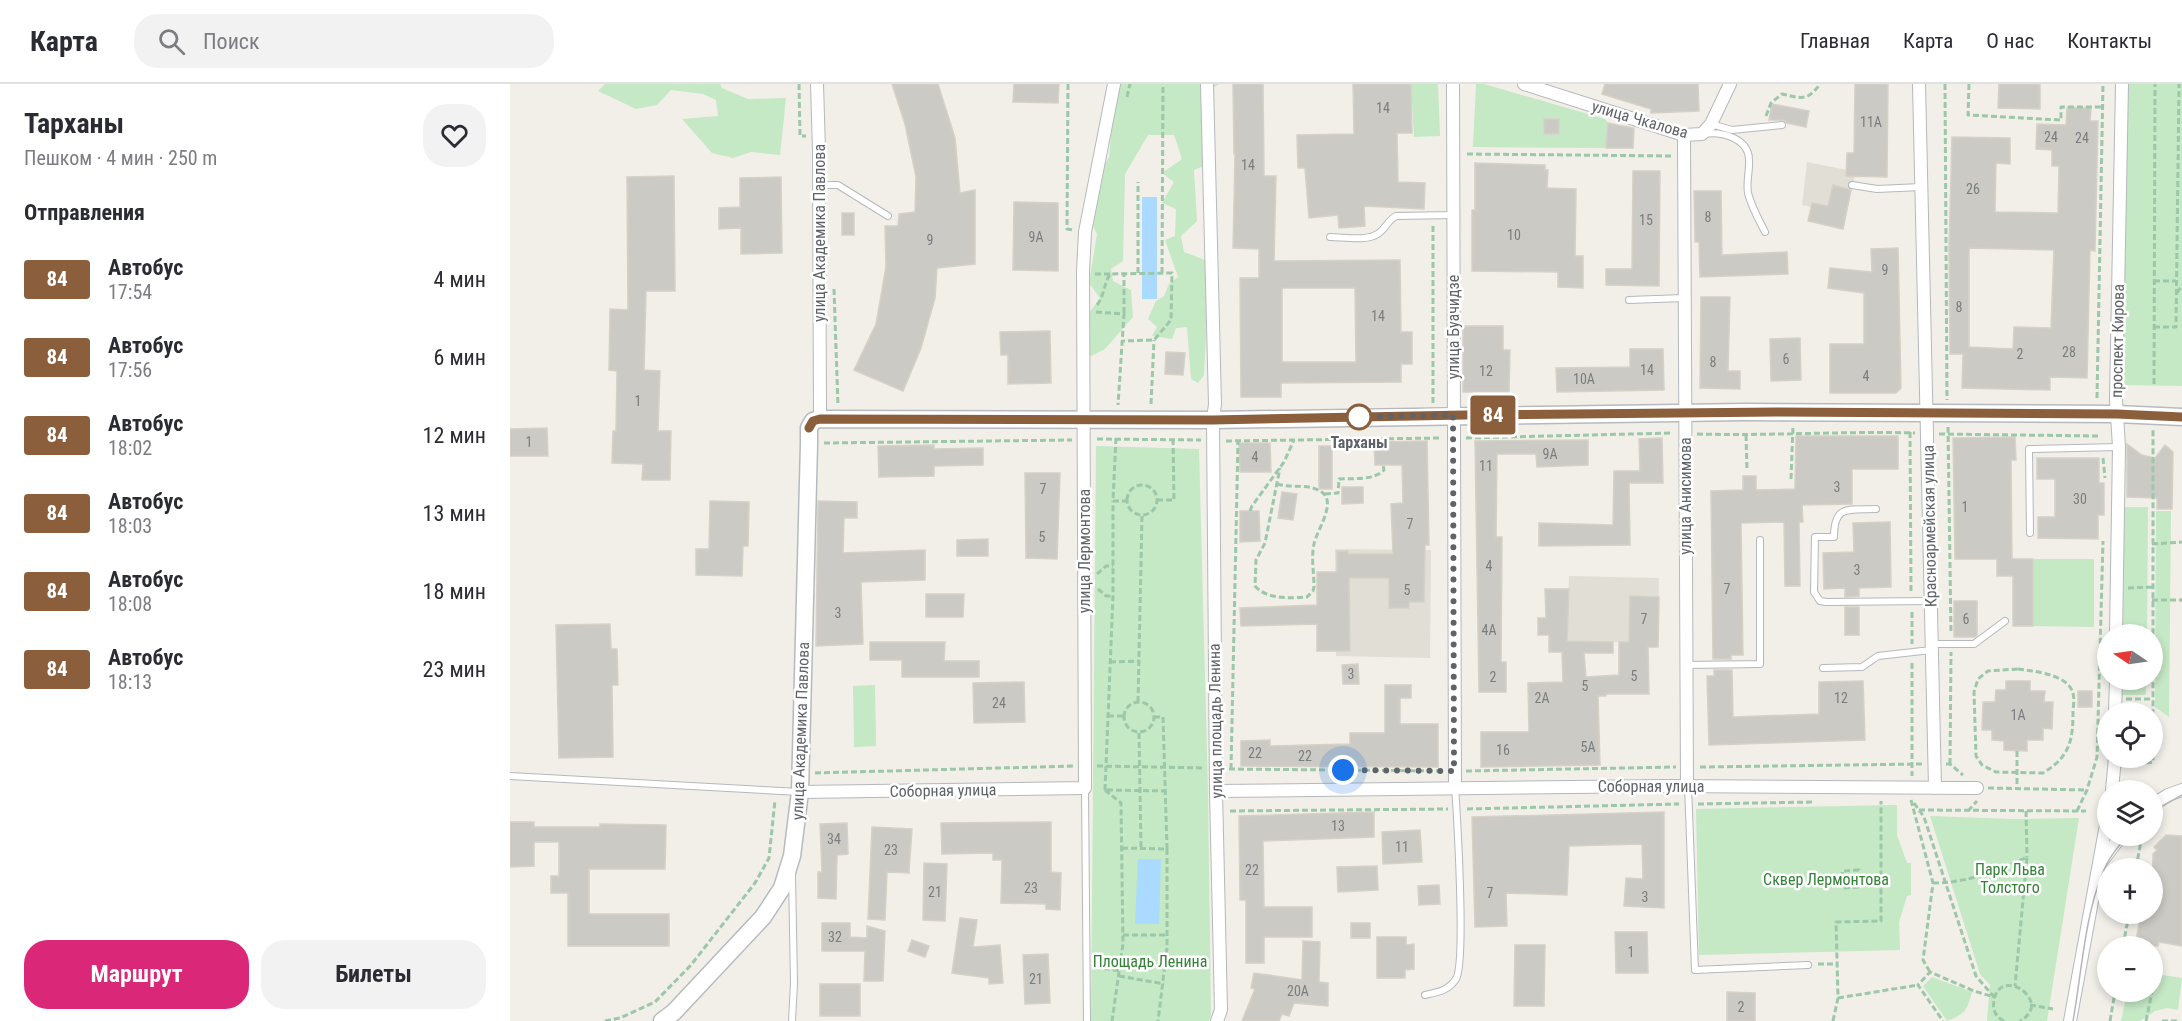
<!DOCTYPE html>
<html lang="ru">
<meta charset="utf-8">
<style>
:root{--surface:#fff;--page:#f2f2f3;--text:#2b2b33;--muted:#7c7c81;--line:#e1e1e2;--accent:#db2777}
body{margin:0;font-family:"Roboto Condensed",sans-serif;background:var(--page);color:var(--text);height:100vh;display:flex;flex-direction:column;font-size:22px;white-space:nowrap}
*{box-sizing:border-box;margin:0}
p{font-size:20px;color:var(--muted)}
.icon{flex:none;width:33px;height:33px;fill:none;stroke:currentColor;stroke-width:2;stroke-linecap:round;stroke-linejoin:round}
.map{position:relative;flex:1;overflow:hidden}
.side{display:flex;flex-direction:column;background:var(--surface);width:510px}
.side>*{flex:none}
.badge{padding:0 12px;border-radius:4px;font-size:21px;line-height:39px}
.needle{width:39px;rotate:283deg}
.fabs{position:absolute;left:1587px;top:540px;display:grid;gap:12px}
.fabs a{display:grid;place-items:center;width:66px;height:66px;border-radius:50%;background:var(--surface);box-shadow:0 3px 9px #0003;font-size:30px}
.you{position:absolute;width:30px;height:30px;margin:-15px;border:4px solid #fff;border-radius:50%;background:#1a73e8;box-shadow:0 0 0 9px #1a73e833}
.map>.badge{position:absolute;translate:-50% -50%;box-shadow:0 0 0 3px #fff}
h2{padding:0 24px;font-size:22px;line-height:54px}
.round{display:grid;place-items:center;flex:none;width:63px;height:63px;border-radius:24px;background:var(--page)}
.headline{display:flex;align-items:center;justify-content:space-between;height:102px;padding:0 24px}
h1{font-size:28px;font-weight:700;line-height:45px}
.action{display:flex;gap:12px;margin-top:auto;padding:12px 24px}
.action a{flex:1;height:69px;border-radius:24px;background:var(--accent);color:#fff;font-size:24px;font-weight:700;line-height:69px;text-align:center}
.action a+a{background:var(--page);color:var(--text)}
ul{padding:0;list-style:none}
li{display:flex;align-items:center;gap:18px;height:78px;padding:0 24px}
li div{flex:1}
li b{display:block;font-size:22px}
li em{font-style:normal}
li .badge{min-width:66px;font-weight:700;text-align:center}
header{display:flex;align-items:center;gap:36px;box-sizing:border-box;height:84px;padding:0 30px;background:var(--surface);border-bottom:2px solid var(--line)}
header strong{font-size:28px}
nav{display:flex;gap:33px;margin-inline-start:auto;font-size:21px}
.search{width:420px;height:54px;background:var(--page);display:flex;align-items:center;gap:15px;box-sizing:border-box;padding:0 21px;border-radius:24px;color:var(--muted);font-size:22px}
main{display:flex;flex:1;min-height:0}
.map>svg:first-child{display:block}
</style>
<header>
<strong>Карта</strong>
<div class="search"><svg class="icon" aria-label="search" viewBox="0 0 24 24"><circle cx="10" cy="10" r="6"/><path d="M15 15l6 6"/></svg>Поиск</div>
<nav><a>Главная</a><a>Карта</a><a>О нас</a><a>Контакты</a></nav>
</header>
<main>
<section class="side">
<div class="headline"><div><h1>Тарханы</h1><p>Пешком · 4 мин · 250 m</p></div><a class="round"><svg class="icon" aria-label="heart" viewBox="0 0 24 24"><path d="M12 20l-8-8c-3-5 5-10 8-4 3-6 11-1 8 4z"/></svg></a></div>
<h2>Отправления</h2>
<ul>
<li><span class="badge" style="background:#8b5e3c;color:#fff">84</span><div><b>Автобус</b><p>17:54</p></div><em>4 мин</em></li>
<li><span class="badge" style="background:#8b5e3c;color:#fff">84</span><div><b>Автобус</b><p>17:56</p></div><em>6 мин</em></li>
<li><span class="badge" style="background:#8b5e3c;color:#fff">84</span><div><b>Автобус</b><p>18:02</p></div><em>12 мин</em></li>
<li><span class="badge" style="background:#8b5e3c;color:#fff">84</span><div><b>Автобус</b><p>18:03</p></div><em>13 мин</em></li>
<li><span class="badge" style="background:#8b5e3c;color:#fff">84</span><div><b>Автобус</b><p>18:08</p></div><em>18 мин</em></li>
<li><span class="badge" style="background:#8b5e3c;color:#fff">84</span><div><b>Автобус</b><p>18:13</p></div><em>23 мин</em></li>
</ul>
<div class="action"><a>Маршрут</a><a>Билеты</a></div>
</section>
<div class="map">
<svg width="1672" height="937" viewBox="0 0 1672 937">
<rect width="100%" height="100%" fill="#f1efe8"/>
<!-- education -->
<path fill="#e1ded6" d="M1297 78 1337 86 1345 92 1333 145 1298 137 1301 123 1292 121Z
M825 465 921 466 920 574 826 572Z
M1059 492 1149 494 1148 563 1119 558 1057 557Z"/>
<!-- green -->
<path fill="#c5e8c5" d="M95 0H210L212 4 238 15 276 14 270 71 241 68 223 74 202 69 172 35 208 32 206 16 193 10 161 6 147 21 126 25 88 7Z
M606 0H709L700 6 704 23 694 40 699 80 684 86 687 137 671 152 674 168 695 176 699 195 694 291 688 299 681 295 677 243 666 244 662 255 642 252 647 243 638 235 646 217 654 212 659 200 668 193 655 156 665 152 666 125 652 119 664 98 652 89 672 75 664 51H638L615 90 613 177 601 185 603 197 621 206 623 233 595 265 577 274V232L590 214 579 199 587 150 581 138 588 92 599 73Z
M901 0H928L930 52 904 53Z
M966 0H974L1095 35 1098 39 1096 64 963 63Z
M1613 0H1672V302L1611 301Z
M586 362 689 365 698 707 701 931 699 937H581Z
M1614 423H1638L1637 550H1613Z
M1646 427H1661L1659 633 1645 623Z
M1523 475H1584V543L1523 542Z
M1612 596H1636V611H1612Z
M365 601 366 662 344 663 343 602Z
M1387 721V751L1397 779H1401V811L1397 812 1389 838 1390 866 1189 871 1186 725Z
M1420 732 1502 735 1569 734 1537 937H1477L1480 901 1470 890Z
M1643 875 1646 876 1652 891 1672 894 1668 926 1657 924 1645 927 1630 937H1611L1617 908H1642Z
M1422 893 1462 908C1457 927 1455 930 1437 937L1413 902Z"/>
<!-- water -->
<path fill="#aadaff" d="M632 113H647V215H632Z
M628 775H651L649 840H625Z"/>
<!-- building -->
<path fill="#cccac5" stroke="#d6d1c6" stroke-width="1.5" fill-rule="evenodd" d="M382 0H428L445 54 450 109 465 106V180L427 184 425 214 411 264 393 307 344 286 366 240 376 183 375 142H388L389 130 405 128 406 93 395 40Z
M504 0H549L548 19 503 18Z
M723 0H753L754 92H766L764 177 890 176 891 248H902V280H891V298L771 299V313H731L730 194H749V165L723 164 725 70H724ZM772 204H845L846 278H772Z
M843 0H901L902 49H887L888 98 915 99 914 125 854 122 855 142 829 144 828 131 799 134 795 84H788L787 51 844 50Z
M1095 0H1188L1189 27 1141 29V25L1092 10Z
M1345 0H1378L1377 93 1336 92 1337 69H1344Z
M1489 0H1530V25L1488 24Z
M1262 20 1299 27 1296 43 1277 39 1274 36H1259Z
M1557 24H1581L1580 37H1588L1585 167 1580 166 1577 294 1540 293V306L1452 304 1453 270H1440L1439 164 1442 53 1500 54V80L1486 79 1485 128 1548 129 1549 82H1542V66L1526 65 1527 40 1556 41ZM1459 164 1544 166 1541 244 1504 243 1503 265 1459 263Z
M1034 35H1049V50H1034Z
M1098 39 1124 44 1123 64H1096Z
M965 79 1035 81V86H1038L1037 104 1066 105 1065 172H1073V204L1048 203V188L962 187V126H965Z
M1123 87H1150L1149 202 1096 201V185H1122Z
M164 92 165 207H136L134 286 150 287 148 347H161L160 396H132L133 380 102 379 103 347H106L107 287 99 286 100 225 118 226 117 93Z
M271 93 272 169 231 170V144L209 145V124L230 123V94Z
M1323 101 1341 106 1333 145 1298 137 1302 119 1318 122Z
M1184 107H1211L1212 171 1277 168 1278 190 1190 193 1189 158H1185Z
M504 118 548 119V187L503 186Z
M332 129H344V151H332Z
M1388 164 1391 304 1386 309H1320V260H1354V209L1318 204 1320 184 1362 188 1361 165Z
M1191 213H1220L1218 287H1230V305L1190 304Z
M953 242H993V266H1000L999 308H953Z
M540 247 541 299 498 300V271H491L490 248Z
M1290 254 1291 296 1261 297 1260 255Z
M1120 265H1153L1154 306 1047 308 1046 284 1120 283Z
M656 268 675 269 673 291 655 290Z
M37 344 38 372H0V345Z
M1286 352H1388V385H1342V420L1292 421 1293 438H1289L1290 502H1275L1274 438 1231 439 1233 571H1221V575H1203L1201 407 1233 406V392H1246V406L1285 405Z
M1505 353 1506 376H1501L1502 475H1523V542H1503V492H1487V475H1445L1443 354Z
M1152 354 1153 399H1119L1120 461 1029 462V439L1103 441 1104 387H1130L1129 355Z
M1078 356V381L1027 383 1026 370H987L986 453H992L991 578H996V608H969L965 357Z
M917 357 919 461H915L914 518H899V524H879V494H839L840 567H807V540L731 542 730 524 807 521V488H827V467H838V470H883L881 420 893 419 892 381H865L864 358Z
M729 359H760L761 388H730Z
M1617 360 1632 371 1645 374 1655 361 1663 368 1662 425H1647V414L1617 413Z
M424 361V365L473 364V381L424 382V392L369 393 368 362Z
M809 362H822V405H809Z
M1527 374H1589V399H1594V431H1588V455L1528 454V433H1545V395H1527Z
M515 389H550L547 475 516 474Z
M832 403H853V419L832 420Z
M772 408 787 410 783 436 768 434Z
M200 417 239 418 238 462H233L232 492 186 491V465H199Z
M308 417 347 418V434H334L333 469 415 466V496L351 498 353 560 306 562Z
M730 427H749L750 457 730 458Z
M1380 438 1381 503 1349 504V512L1335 513V504L1314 505 1313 469 1344 468 1343 439Z
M478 455V472H447V456Z
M1035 505H1059L1057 557 1103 558V569H1074L1076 593 1109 591V558H1119L1120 512 1149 513 1148 563H1138L1139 610H1096V612H1088L1090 681 971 683V648H1019L1018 599 1053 598 1052 568H1039V551H1028V534H1036Z
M416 510H454L453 533H416Z
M1444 517H1467V551L1465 553H1444Z
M1335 523H1349V551H1335Z
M100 540 101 565H107L108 601H102L103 673 49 674 46 541Z
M360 558H435L434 577H469V593H392V576H360Z
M848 580 849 600H833L832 581Z
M1204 586H1222L1223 633 1309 630V598L1353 597 1355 656 1199 661 1197 592H1204Z
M1496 597H1520V607H1535L1534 618H1543L1542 645 1533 644V656H1517V667L1494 666V657L1482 656V646H1472L1473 618H1485L1486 606H1496Z
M514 598 515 638 464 639 463 599Z
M875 601H901V614H890V640H928V683L731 682V657L760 656V662L840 660V649H875Z
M1568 607H1582V623H1568Z
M864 728V753L753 757 754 823H802V853H754V879H736V816H730L729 732Z
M1154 728V824L1114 822 1116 794 1133 795 1132 760 1059 762 1057 811 996 809 997 842 965 843 962 733Z
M0 738H24V743H90V740L156 741 155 785H79V830H159V862H58V809H41V792H49V758H24V782L0 783Z
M541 738V788L551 789 550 826 536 825V820L491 819 492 776H483V769L432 770 431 739Z
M337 739 338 770 327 771 326 815 308 814V788H312L310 740Z
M362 743 402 745 399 789 377 788 375 836 358 835Z
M910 746 912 778 873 780 872 748Z
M1656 751 1672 752V862L1649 858 1648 862H1625L1631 830H1642L1643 770 1647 766 1644 763Z
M414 779 437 780 435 837 413 836Z
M867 782 868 806 828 808 827 783Z
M929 801 930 820 909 821 908 802Z
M450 834 467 836 463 863 490 861 493 899 479 900V894L442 889Z
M312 839H340V853L357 854V842L375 847 373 897H354L355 867H312Z
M841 839H860V854H841Z
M1105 848H1137L1138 889H1106Z
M867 853H896V861L904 860V885L895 886V894H867Z
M402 856 419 862 415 873 398 867Z
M793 857 810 858 809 898 818 899V922L784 919 779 932 772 930 769 937H732L745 905 741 904 744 889 792 896Z
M1005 861H1035L1034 922H1004Z
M538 870 540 919 515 920 513 871Z
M310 900H350V932H310Z
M1217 908 1245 909V937H1217Z"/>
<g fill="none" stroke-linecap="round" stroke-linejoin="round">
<!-- lane casing -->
<g stroke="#b5b8bc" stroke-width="8">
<path id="lane" d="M1201 40 1222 46 1272 41
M1194 50C1211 47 1238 54 1239 75 1240 86 1236 97 1238 109 1241 122 1249 136 1255 148
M310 101H328L378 132
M1342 101 1367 105 1411 103
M820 153C834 153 857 158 869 149 876 144 878 136 886 132L943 131
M1119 216 1174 214
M1366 425C1339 426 1324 420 1324 453H1305L1304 508 1310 517 1316 518 1420 517
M1520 449 1519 365 1609 363
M1422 560H1464L1495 537
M1176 581 1250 580V456
M1313 584 1352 583 1368 572 1421 566
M0 692 290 708
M1178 702 1185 886 1298 881
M575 704 577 937
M915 911C928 908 938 907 946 895 956 879 947 731 945 703
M282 937 284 899 282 791"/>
</g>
<!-- street casing -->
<g stroke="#b5b8bc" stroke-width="14">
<path id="street" d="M307 0 309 66 310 335
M697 0 705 320 703 336 706 707 711 926 707 937
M943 0 945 703
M1014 0 1174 51 1192 50 1201 40 1220 0
M1409 0 1425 704
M1174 51 1177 702
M1606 550 1609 363 1606 316 1612 0
M1605 628 1606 596
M1602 706 1605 674
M706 707 1156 702 1467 704
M290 708 575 704 573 188 575 148 604 0
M1642 721 1658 711 1672 706
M1589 781 1611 752
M1560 937 1598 730"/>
</g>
<!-- secondary casing -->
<g stroke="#b6babf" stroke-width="19">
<path id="secondary" d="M152 937 164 928 253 833 272 804 282 772 290 708 299 360V344L303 337 310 335 703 336 1235 328 1607 330 1672 333"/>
</g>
<!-- path -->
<path stroke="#9cc7a9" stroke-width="3" stroke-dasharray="6 3" stroke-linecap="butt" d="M289 0 290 52H296
M558 0 557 145 563 146
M1435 0 1437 316
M1459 0 1458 31 1551 36V23H1593
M617 13 620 0
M1256 32 1261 19 1272 10C1291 14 1297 18 1310 0
M957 70 1163 72
M628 189V98
M652 189 653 0
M585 190H600
M1644 197H1666
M324 205 328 322
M1667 209 1672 201
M587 221C594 212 594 200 600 190L662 189 661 236 644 256 613 257
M586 228 614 230 608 321
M614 229V189
M1644 243H1666L1669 0
M1644 300 1645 0
M1587 314 1593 0
M923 319V140
M641 320 644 256
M1438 343 1441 550
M1400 348 1401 509
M1187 350C1259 352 1332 347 1405 349
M1429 350 1588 352
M1236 351 1237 386
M606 354 603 417H617
M956 354 1162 349
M587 355 691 356
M716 357 931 354
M314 359 562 356
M1593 374 1595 394
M1281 395 1283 342
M767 400C780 404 796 400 808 406 830 415 807 445 804 460 801 473 804 490 804 503L803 507 797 513C781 514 757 516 745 502L746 476 755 459 770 384
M617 416a15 15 0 1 1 30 0a15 15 0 1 1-30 0Z
M815 410 828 409 829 395C843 394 863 397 874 386L873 381
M647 416H664L663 354
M740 427 742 422 774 378 784 356
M1642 460 1672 458
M587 490 596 482H603
M1618 504 1642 503
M588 505 596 512H602
M1642 516H1672
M1402 528V560
M600 578 629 577
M1402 579V692
M1508 585C1523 587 1551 590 1560 603 1565 610 1564 618 1563 626 1563 655 1561 672 1533 689L1486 688 1472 681 1466 672 1464 608 1468 595 1478 587Z
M1616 615H1643
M614 633a15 15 0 1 1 30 0a15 15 0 1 1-30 0Z
M628 618 632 432
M598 632H613
M644 633H653L657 765
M629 649 631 765
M1507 667V705
M1436 680H1440L1453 691
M1440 680 1441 568
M1618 681 1643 678V346
M587 682 695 684
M1190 683 1412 680
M719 685 932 687
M721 685 728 357
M956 687 1166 683
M305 689 563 682
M1478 704 1576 706
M595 706 603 512V417
M595 706 611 719 613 860 602 937
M597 706 656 707
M1401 716 1423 799 1413 876 1420 888
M1404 719 1414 733 1466 892 1484 913 1464 907 1420 888 1408 901 1433 937
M1188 720 1304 718
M957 725 1169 720
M1409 726 1576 727
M720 727 938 725
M1458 727 1467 717
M1516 727 1517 773
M1567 727 1577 706 1587 673 1593 457
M612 764 657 765V864L648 937
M1626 784 1632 752
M1350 795 1349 786 1332 787V804L1350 803V795L1371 793
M1423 799C1457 799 1487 787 1517 773L1505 902
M613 851H656
M1613 862 1619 830
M1308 880H1327
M585 883 610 887
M1642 889H1645L1642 902
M609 892 654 900
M1328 914 1408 901
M1520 921 1543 925
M95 937 110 934 145 918 181 881 245 799 259 774 265 716
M1323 937 1328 914 1326 838 1371 837V717
M1494 937C1486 933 1482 926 1484 917 1489 880 1545 918 1510 937
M1600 937 1605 908
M1636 937 1642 908
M1652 937H1667"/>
<!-- lane -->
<use href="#lane" stroke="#fff" stroke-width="6"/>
<!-- street -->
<use href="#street" stroke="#fff" stroke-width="12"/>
<!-- secondary -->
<use href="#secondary" stroke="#fff" stroke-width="16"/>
<!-- tram -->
<path stroke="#b6b7b8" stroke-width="1.5" d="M1642 728 1672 711
M1563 937C1571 893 1575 831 1592 791 1597 776 1607 764 1617 752"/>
</g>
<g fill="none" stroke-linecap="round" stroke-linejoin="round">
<!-- line casing -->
<g stroke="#fff" stroke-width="14">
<path id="line" d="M299 344 303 337 310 335 703 336 955 331 1267 328 1607 330 1672 333"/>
</g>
<!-- line -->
<use href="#line" stroke="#8b5e3c" stroke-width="9"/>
<!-- walk -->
<path stroke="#5f6368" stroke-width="6" stroke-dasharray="0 10.8" d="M833 686 944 687 943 331 849 333"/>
</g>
<!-- markers -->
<circle fill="#fff" stroke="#8b5e3c" stroke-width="3" cx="849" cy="333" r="12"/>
<g text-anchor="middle" stroke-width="5" stroke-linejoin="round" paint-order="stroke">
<!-- number labels -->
<g font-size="14" fill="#7a7d7f">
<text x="873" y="29">14</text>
<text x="1361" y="43">11А</text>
<text x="1541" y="58">24</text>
<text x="1572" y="59">24</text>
<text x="738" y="86">14</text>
<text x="1463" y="110">26</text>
<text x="1198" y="138">8</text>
<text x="1136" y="141">15</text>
<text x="1004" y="156">10</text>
<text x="526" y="158">9А</text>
<text x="420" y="161">9</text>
<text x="1375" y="191">9</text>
<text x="1449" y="228">8</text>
<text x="868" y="237">14</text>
<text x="1559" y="273">28</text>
<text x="1510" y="275">2</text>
<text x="1276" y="280">6</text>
<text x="1203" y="283">8</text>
<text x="1137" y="291">14</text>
<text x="976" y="292">12</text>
<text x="1356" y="297">4</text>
<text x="1074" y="300">10А</text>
<text x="128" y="322">1</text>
<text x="19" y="363">1</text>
<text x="1040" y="375">9А</text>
<text x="745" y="378">4</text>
<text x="976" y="387">11</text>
<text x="1327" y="408">3</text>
<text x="533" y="410">7</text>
<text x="1570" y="420">30</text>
<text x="1455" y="428">1</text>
<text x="900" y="445">7</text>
<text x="532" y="458">5</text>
<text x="979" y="487">4</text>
<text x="1347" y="491">3</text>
<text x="1217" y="510">7</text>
<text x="897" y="511">5</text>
<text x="328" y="534">3</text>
<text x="1134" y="540">7</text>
<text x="1456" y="540">6</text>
<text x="979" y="551">4А</text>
<text x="841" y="595">3</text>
<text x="1124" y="597">5</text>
<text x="983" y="598">2</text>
<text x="1075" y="607">5</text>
<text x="1032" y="619">2А</text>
<text x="1331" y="619">12</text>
<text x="489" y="624">24</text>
<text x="1508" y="636">1А</text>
<text x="1078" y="668">5А</text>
<text x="993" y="671">16</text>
<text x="745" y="674">22</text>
<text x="795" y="677">22</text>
<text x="828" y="747">13</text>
<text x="324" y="760">34</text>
<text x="892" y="768">11</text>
<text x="381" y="771">23</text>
<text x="742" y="791">22</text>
<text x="521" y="809">23</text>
<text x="425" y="813">21</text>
<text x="980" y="814">7</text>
<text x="1135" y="818">3</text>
<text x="325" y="858">32</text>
<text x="1121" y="873">1</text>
<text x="526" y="900">21</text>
<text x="788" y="912">20А</text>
<text x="1231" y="928">2</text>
</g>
<!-- street labels -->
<g font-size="16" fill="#5f6368" stroke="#fff">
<text transform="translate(1130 35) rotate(16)" y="6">улица Чкалова</text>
<text transform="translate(309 149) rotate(-90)" y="6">улица Академика Павлова</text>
<text transform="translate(943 243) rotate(-90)" y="6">улица Буачидзе</text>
<text transform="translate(1607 257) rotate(-89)" y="6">проспект Кирова</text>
<text transform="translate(1175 412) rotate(-90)" y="6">улица Анисимова</text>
<text transform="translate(1419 442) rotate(-91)" y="6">Красноармейская улица</text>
<text transform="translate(574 467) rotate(-90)" y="6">улица Лермонтова</text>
<text transform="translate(705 637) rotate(-91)" y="6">улица площадь Ленина</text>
<text transform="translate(290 647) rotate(-88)" y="6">улица Академика Павлова</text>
<text x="1141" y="708">Соборная улица</text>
<text transform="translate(433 706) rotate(-1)" y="6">Соборная улица</text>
</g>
<!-- stop labels -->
<g font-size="16" font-weight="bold" fill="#5f6368" stroke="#fff">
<text x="849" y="364">Тарханы</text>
</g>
<!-- park labels -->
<g font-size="16" fill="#348238" stroke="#fff">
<text x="1500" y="791">Парк Льва<tspan x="1500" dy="18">Толстого</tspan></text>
<text x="1316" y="801">Сквер Лермонтова</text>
<text x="640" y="883">Площадь Ленина</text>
</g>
</g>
</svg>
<div class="fabs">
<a><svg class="needle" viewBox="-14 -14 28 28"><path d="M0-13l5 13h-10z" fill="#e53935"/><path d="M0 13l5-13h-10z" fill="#7c7c81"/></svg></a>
<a><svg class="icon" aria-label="locate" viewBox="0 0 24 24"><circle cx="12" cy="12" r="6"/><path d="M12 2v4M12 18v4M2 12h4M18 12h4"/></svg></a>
<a><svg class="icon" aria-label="layers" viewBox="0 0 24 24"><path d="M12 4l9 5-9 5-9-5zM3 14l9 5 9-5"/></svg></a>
<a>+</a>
<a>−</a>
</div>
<div class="you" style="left:833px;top:686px"></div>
<b class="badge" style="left:983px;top:331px;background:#8b5e3c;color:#fff">84</b>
</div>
</main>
